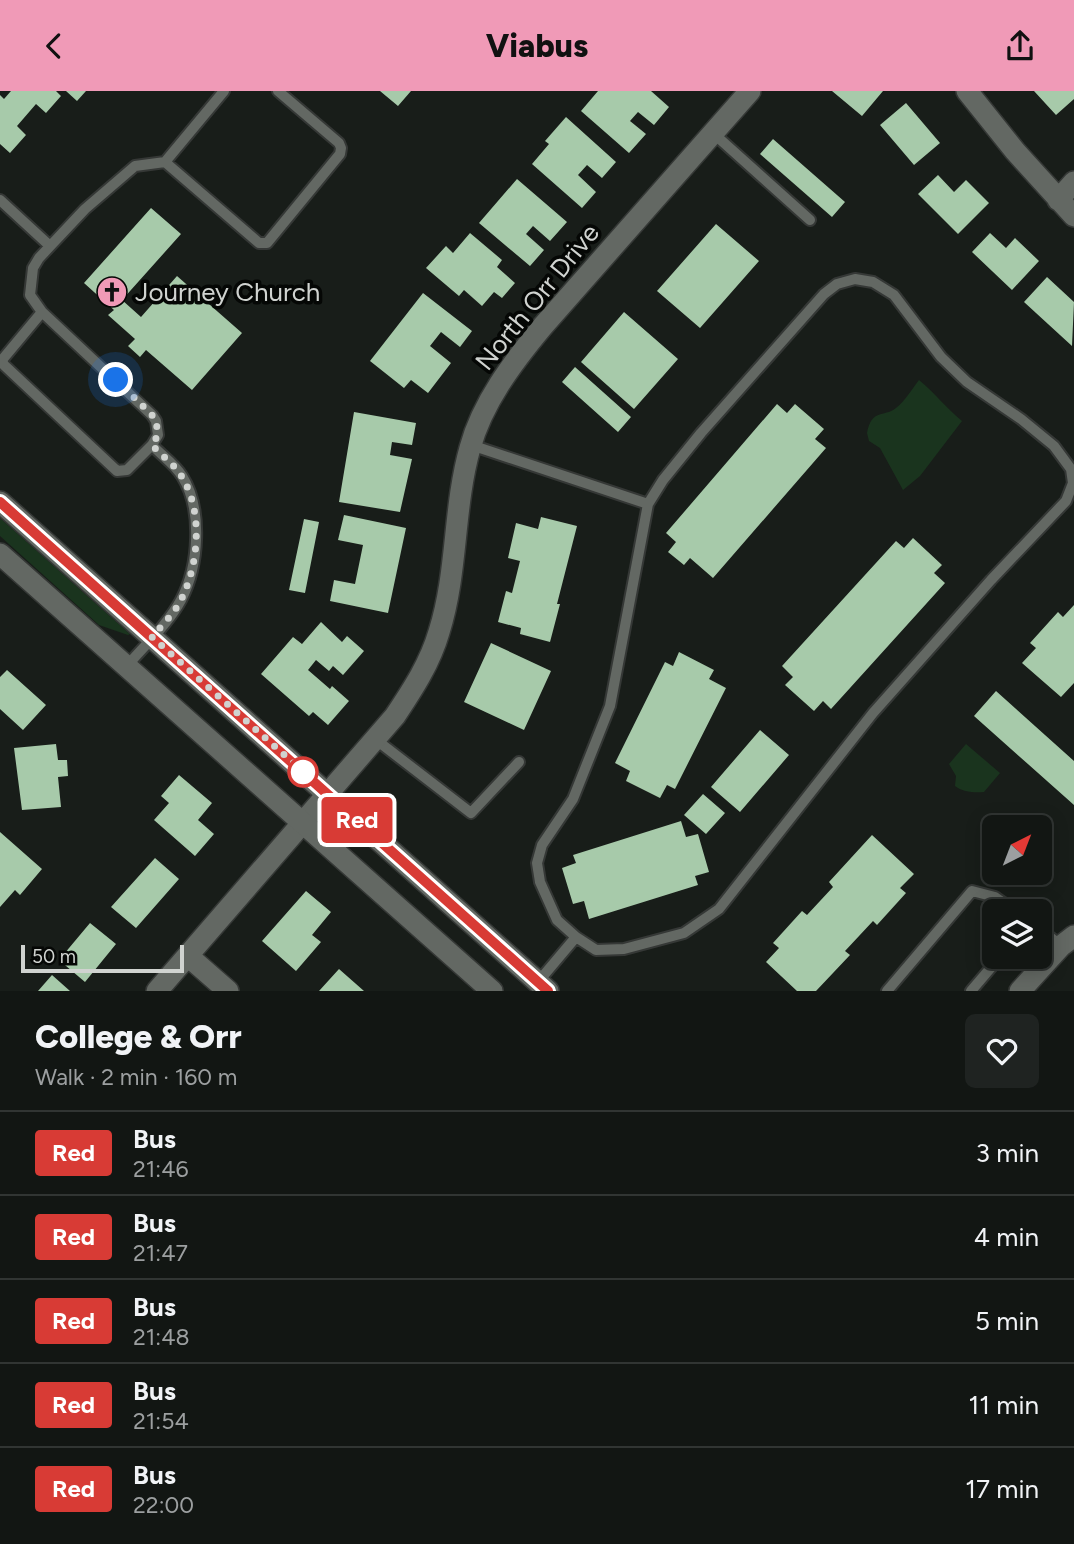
<!DOCTYPE html>
<meta charset="utf-8">
<style>
:root{--surface:#121613;--page:#1f2321;--text:#f1f3f6;--muted:#9c9fa0;--line:#313533;--accent:#f09ab7}
body{margin:0;font-family:Figtree,sans-serif;background:var(--page);color:var(--text);height:100vh;display:flex;flex-direction:column;font-size:26px;white-space:nowrap}
*{box-sizing:border-box;margin:0}
p{font-size:23px;color:var(--muted)}
.icon{flex:none;width:38px;height:38px;fill:none;stroke:currentColor;stroke-width:2;stroke-linecap:round;stroke-linejoin:round}
.map{position:relative;height:900px;overflow:hidden}
.panel{display:flex;flex-direction:column;background:var(--surface);flex:1}
.panel>*{flex:none}
.badge{padding:0 14px;border-radius:5px;font-size:24px;line-height:46px}
.needle{width:46px;rotate:42deg}
.tools{position:absolute;left:982px;top:724px;display:grid;gap:14px}
.tools a{display:grid;place-items:center;width:70px;height:70px;border-radius:10px;background:var(--surface);box-shadow:0 4px 18px #0003,0 0 0 2px var(--line);font-size:35px}
.scale{position:absolute;left:21px;bottom:18px;width:163px;box-sizing:border-box;padding-left:7px;border:4px solid #d0d3d0;border-top:0;font-size:19px;line-height:24px;white-space:nowrap;color:#d0d3d0;-webkit-text-stroke:5px #050705;paint-order:stroke}
.you{position:absolute;width:35px;height:35px;margin:-18px;border:5px solid #fff;border-radius:50%;background:#1a73e8;box-shadow:0 0 0 10px #1a73e833}
.map>.badge{position:absolute;translate:-50% -50%;box-shadow:0 0 0 4px #fff}
.round{display:grid;place-items:center;flex:none;width:74px;height:74px;border-radius:10px;background:var(--page)}
.headline{display:flex;align-items:center;justify-content:space-between;height:119px;padding:0 35px}
h1{font-size:33px;font-weight:800;line-height:52px}
ul{padding:0;list-style:none}
li{display:flex;align-items:center;gap:21px;height:84px;padding:0 35px;border-top:2px solid var(--line)}
li div{flex:1}
li b{display:block;font-size:26px}
li em{font-style:normal}
li .badge{min-width:77px;font-weight:700;text-align:center}
header{display:flex;justify-content:space-between;align-items:center;height:91px;padding:0 35px;background:var(--accent);color:#111;font-size:32px;font-weight:800}
.map>svg:first-child{display:block}
</style>
<header><svg class="icon" aria-label="back" viewBox="0 0 24 24"><path d="M15 5l-7 7 7 7"/></svg>Viabus<svg class="icon" aria-label="share" viewBox="0 0 24 24"><path d="M12 15V3M7 8l5-5 5 5M5 13v7h14v-7"/></svg></header>
<div class="map">
<svg width="1074" height="900" viewBox="0 0 1074 900">
<rect width="100%" height="100%" fill="#181d19"/>
<!-- green -->
<path fill="#1a341e" d="M919 289C936 303 946 317 962 330L920 385 903 399 880 357 869 350 867 342C872 317 883 327 896 317 905 310 912 298 919 289Z
M0 427 130 543 128 544 99 534 0 445Z
M966 653 1000 682 984 701C975 702 962 701 955 695L956 685 949 673Z"/>
<!-- building -->
<path fill="#a7caaa" d="M11 0H56L61 5 46 22 36 13 17 35 26 44 10 62 0 53V4L4 8Z
M66 0H86L77 10Z
M380 0H411L398 15Z
M598 0H651L669 16 654 34 638 21 630 30 646 43 629 62 581 20Z
M832 0H883L862 25Z
M1034 0H1074V8L1056 24Z
M906 12 940 52 914 74 880 34Z
M566 26 616 71 602 87 587 74 578 84 596 101 582 117 532 73 549 53 545 50Z
M773 48 845 111 832 126 760 63Z
M938 84 954 101 966 89 989 112 958 143 918 103Z
M517 88 567 131 550 150 533 135 526 143 544 159 530 175 479 132Z
M151 117 181 143 122 209 141 226 177 185 242 242 192 299 146 259 140 266 128 255 135 248 108 224 114 219 84 192Z
M716 133 759 170 700 237 657 200Z
M470 142 502 169 497 176 515 192 502 207 494 201 482 215 464 199 459 205 426 177 446 155 453 162Z
M990 142 1006 157 1015 147 1039 170 1012 199 972 161Z
M1047 186 1074 211 1072 255 1024 211Z
M423 202 472 240 460 256 441 241 430 255 451 272 428 302 411 289 404 297 370 270Z
M624 221 678 268 634 318 581 271Z
M575 276 631 326 618 341 562 291Z
M777 313 787 322 795 313 824 338 815 348 826 357 713 487 690 467 684 474 668 461 676 451 666 442Z
M354 321 416 332 412 354 392 351 390 364 412 368 400 421 339 411Z
M344 424 406 437 388 522 330 510 334 489 355 493 363 454 338 449Z
M541 426 577 435 557 513H560L550 551 520 543 521 537 498 531 506 500 512 502 520 470 508 467 516 432 538 438Z
M304 428 319 431 305 502 289 499Z
M913 447 942 474 934 482 945 492 831 618 823 610 814 620 785 594 793 586 782 575 896 450 904 457Z
M1074 514V592L1061 606 1022 572 1036 557 1030 552 1058 521 1063 526Z
M321 531 342 551 347 545 364 560 343 584 333 575 329 580 316 569 308 579 330 598 332 595 349 610 328 634 313 621 309 625 261 583 293 546 302 553Z
M491 552 551 580 524 639 464 611Z
M679 561 714 579 709 588 726 597 675 698 667 694 660 707 626 690 630 680 615 672 665 571 673 575Z
M7 579 46 614 23 639 0 618V586Z
M996 600 1074 670V714L974 625Z
M760 639 789 664 740 721 711 696Z
M56 653 58 669H67L68 685 58 686 61 716 22 719 14 657Z
M179 684 212 712 198 729 214 743 195 765 154 729 169 712 161 705Z
M703 703 725 722 706 743 684 724Z
M681 730 686 746 698 743 709 781 695 785 698 794 589 828 584 810 573 813 562 777 576 772 573 764Z
M0 741 42 778 20 804 15 799 0 816Z
M872 744 914 783 900 797 906 802 877 834 873 830 845 860 850 864 816 900H797L766 871 779 857 773 852 802 820 807 824 833 796 829 791Z
M155 767 179 788 136 837 111 816Z
M306 800 331 821 312 844 321 851 296 880 262 850Z
M90 832 116 853 85 891 59 869Z
M339 878 364 900H319Z
M52 884 70 900H38Z"/>
<g fill="none" stroke-linecap="round" stroke-linejoin="round">
<!-- lane casing -->
<g stroke="#353836" stroke-width="14">
<path id="lane" d="M713 42 810 129
M165 71 259 152H267L340 63 341 57 339 52 278 0
M0 109 50 155
M42 221 152 324 156 330 158 344 152 354
M471 354 648 413 663 389 701 342 824 203 837 193 855 188 873 191 894 204 941 266 967 291 1021 328 1054 355 1071 378 1073 392 1066 410 991 489 873 622 719 818 684 842 624 858 596 859 576 846 557 829 540 791 537 772 542 754 573 708 610 615 648 413
M127 575C145 554 168 533 181 509 199 475 203 418 182 385 175 373 161 364 152 354L127 379 117 380 4 274 2 269 42 221 30 204 33 177 39 167 85 118 135 75 165 71 224 0
M375 648 471 722 519 671
M1040 838 1061 855
M538 891 576 846
M887 900 972 800 995 806 1016 821
M971 900 1000 866"/>
</g>
<!-- street casing -->
<g stroke="#353836" stroke-width="24">
<path id="street" d="M967 0 1015 60 1074 125
M1058 109 1074 91
M188 865 228 900
M157 900 395 625C413 598 430 572 439 541 458 481 453 417 470 357 482 312 513 271 543 235L750 0
M1020 900 1061 855 1074 845"/>
</g>
<!-- secondary casing -->
<g stroke="#353836" stroke-width="24">
<path id="secondary" d="M0 411 548 900
M0 463 492 900"/>
</g>
<!-- lane -->
<use href="#lane" stroke="#636863" stroke-width="10"/>
<!-- street -->
<use href="#street" stroke="#636863" stroke-width="21"/>
<!-- secondary -->
<use href="#secondary" stroke="#636863" stroke-width="21"/>
</g>
<g fill="none" stroke-linecap="round" stroke-linejoin="round">
<!-- line casing -->
<g stroke="#fff" stroke-width="16">
<path id="line" d="M0 411 548 900"/>
</g>
<!-- line -->
<use href="#line" stroke="#d83b35" stroke-width="10"/>
<!-- walk -->
<path stroke="#d0d3d0" stroke-width="7" stroke-dasharray="0 12.6" d="M116 289 152 324 156 330 158 344 152 354C161 364 175 374 182 386 203 420 199 471 182 507 175 522 162 534 152 546L308 685 303 681"/>
</g>
<!-- icons -->
<defs>
<g id="church-disc" transform="scale(1.575)"><circle r="9.5" fill="#f09ab7" stroke="#050705"/><path d="M-1.2-6h2.4v3.5h3.3v2.4h-3.3V6h-2.4V-.1h-3.3v-2.4h3.3Z" fill="#111"/></g>
</defs>
<g fill-rule="evenodd">
<use href="#church-disc" x="112" y="201"/>
</g>
<!-- markers -->
<circle fill="#fff" stroke="#d83b35" stroke-width="3.5" cx="303" cy="681" r="14"/>
<g text-anchor="middle" stroke-width="7" stroke-linejoin="round" paint-order="stroke">
<!-- poi labels -->
<g font-size="26" fill="#d0d3d0" stroke="#050705" text-anchor="start">
<text x="135" y="210">Journey Church</text>
</g>
<!-- street labels -->
<g font-size="26" fill="#d0d3d0" stroke="#050705">
<text transform="translate(537 206) rotate(-51)" y="9">North Orr Drive</text>
</g>
</g>
</svg>
<div class="tools">
<a><svg class="needle" viewBox="-14 -14 28 28"><path d="M0-13l5 13h-10z" fill="#e53935"/><path d="M0 13l5-13h-10z" fill="#9c9fa0"/></svg></a>
<a><svg class="icon" aria-label="layers" viewBox="0 0 24 24"><path d="M12 4l9 5-9 5-9-5zM3 14l9 5 9-5"/></svg></a>
</div>
<div class="scale">50 m</div>
<div class="you" style="left:116px;top:289px"></div>
<b class="badge" style="left:357px;top:729px;background:#d83b35;color:#fff">Red</b>
</div>
<section class="panel">
<div class="headline"><div><h1>College &amp; Orr</h1><p>Walk · 2 min · 160 m</p></div><a class="round"><svg class="icon" aria-label="heart" viewBox="0 0 24 24"><path d="M12 20l-8-8c-3-5 5-10 8-4 3-6 11-1 8 4z"/></svg></a></div>
<ul>
<li><span class="badge" style="background:#d83b35;color:#fff">Red</span><div><b>Bus</b><p>21:46</p></div><em>3 min</em></li>
<li><span class="badge" style="background:#d83b35;color:#fff">Red</span><div><b>Bus</b><p>21:47</p></div><em>4 min</em></li>
<li><span class="badge" style="background:#d83b35;color:#fff">Red</span><div><b>Bus</b><p>21:48</p></div><em>5 min</em></li>
<li><span class="badge" style="background:#d83b35;color:#fff">Red</span><div><b>Bus</b><p>21:54</p></div><em>11 min</em></li>
<li><span class="badge" style="background:#d83b35;color:#fff">Red</span><div><b>Bus</b><p>22:00</p></div><em>17 min</em></li>
</ul>
</section>
